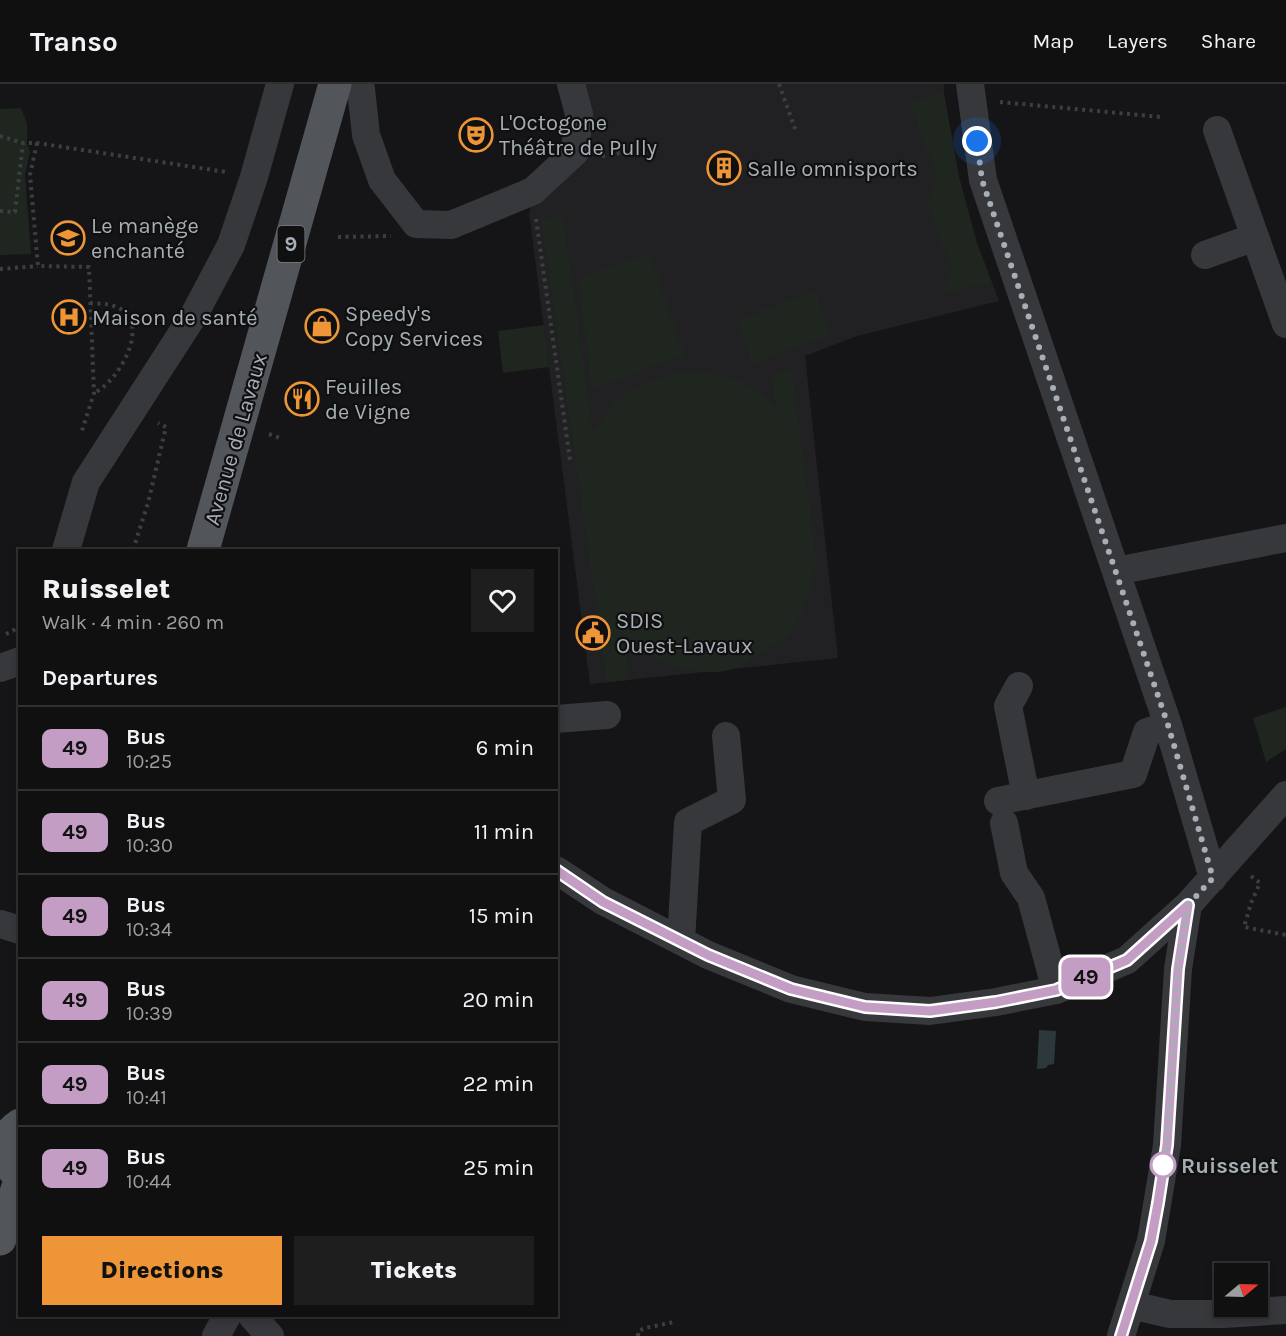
<!DOCTYPE html>
<meta charset="utf-8">
<style>
:root{--surface:#101011;--page:#1e1e1f;--text:#f1f3f6;--muted:#9c9d9f;--line:#303031;--accent:#ed9537}
body{margin:0;font-family:Karla,sans-serif;background:var(--page);color:var(--text);height:100vh;display:flex;flex-direction:column;font-size:22px;white-space:nowrap}
*{box-sizing:border-box;margin:0}
p{font-size:20px;color:var(--muted)}
.icon{flex:none;width:33px;height:33px;fill:none;stroke:currentColor;stroke-width:2;stroke-linecap:round;stroke-linejoin:round}
.map{position:relative;flex:1;overflow:hidden}
.sheet{position:absolute;left:18px;top:465px;width:540px;height:768px;display:flex;flex-direction:column;background:var(--surface);border-radius:0px;box-shadow:0 3px 9px #0003,0 0 0 2px var(--line)}
.sheet>*{flex:none}
.badge{padding:0 12px;border-radius:9px;font-size:21px;line-height:39px}
.needle{width:39px;rotate:71deg}
.fabs{position:absolute;left:1214px;top:1179px;display:grid;gap:12px}
.fabs a{display:grid;place-items:center;width:54px;height:54px;border-radius:0px;background:var(--surface);box-shadow:0 3px 9px #0003,0 0 0 2px var(--line);font-size:30px}
.you{position:absolute;width:30px;height:30px;margin:-15px;border:4px solid #fff;border-radius:50%;background:#1a73e8;box-shadow:0 0 0 9px #1a73e833}
.map>.badge{position:absolute;translate:-50% -50%;box-shadow:0 0 0 3px #fff}
h2{padding:0 24px;font-size:22px;line-height:54px}
.round{display:grid;place-items:center;flex:none;width:63px;height:63px;border-radius:0px;background:var(--page)}
.summary{display:flex;align-items:center;justify-content:space-between;height:102px;padding:0 24px}
h1{font-size:28px;font-weight:800;line-height:45px}
.button{display:flex;gap:12px;margin-top:auto;padding:12px 24px}
.button a{flex:1;height:69px;border-radius:0px;background:var(--accent);color:#111;font-size:24px;font-weight:800;line-height:69px;text-align:center}
.button a+a{background:var(--page);color:var(--text)}
ul{padding:0;list-style:none}
li{display:flex;align-items:center;gap:18px;height:84px;padding:0 24px;border-top:2px solid var(--line)}
li div{flex:1}
li b{display:block;font-size:22px}
li em{font-style:normal}
li .badge{min-width:66px;font-weight:700;text-align:center}
header{display:flex;align-items:center;gap:36px;box-sizing:border-box;height:84px;padding:0 30px;background:var(--surface);border-bottom:2px solid var(--line)}
header strong{font-size:28px}
nav{display:flex;gap:33px;margin-inline-start:auto;font-size:21px}
.map>svg:first-child{display:block}
</style>
<header>
<strong>Transo</strong>
<nav><a>Map</a><a>Layers</a><a>Share</a></nav>
</header>
<div class="map">
<svg width="1286" height="1252" viewBox="0 0 1286 1252">
<rect width="100%" height="100%" fill="#151517"/>
<!-- built -->
<path fill="#212123" d="M556 0H944V15L959 93 977 159 999 217 857 252 805 272 838 574 590 600 529 128 569 39Z"/>
<!-- green -->
<path fill="#1f261f" d="M944 9 959 93 977 159 992 199 941 209 952 185 926 120 937 94 910 19Z
M21 24 27 39V59L30 68 25 91 31 170 0 171V25Z
M563 129 593 349C600 341 604 330 612 322 646 287 707 278 750 303 759 308 766 317 776 323L771 290 792 286 817 481C811 501 805 524 795 542 788 553 774 562 763 569 754 574 745 581 735 584 701 597 649 578 625 553L629 596 607 598 541 135Z
M650 169 684 271 592 305 578 195Z
M815 208 831 251 752 280 737 236Z
M544 241 549 283 503 289 498 247Z
M1286 623V665L1266 678 1253 634Z"/>
<!-- water -->
<path fill="#2d383c" d="M1039 946 1056 947 1054 980 1048 981 1046 984 1037 985Z"/>
<g fill="none" stroke-linecap="round" stroke-linejoin="round">
<!-- path -->
<path stroke="#3c3f42" stroke-width="4" stroke-dasharray="3 4.5" stroke-linecap="butt" d="M779 0 795 45
M1000 18 1161 33
M0 52 23 59H37L226 88
M37 59 30 91 38 182 89 183 94 309 81 350
M602 72 620 69
M0 127 15 128 23 59
M536 135 570 376
M338 153 391 152
M0 185 38 182
M90 219C98 220 107 219 114 222 155 235 119 298 94 309
M269 350 283 355
M133 466 148 419 166 343 158 339
M6 550 13 547 20 539
M1251 792 1260 799 1251 819 1244 843 1286 851
M638 1252V1247L645 1244 674 1238"/>
<!-- minor -->
<path stroke="#36383b" stroke-width="28" d="M970 0 983 96 1168 641 1213 794
M361 5 366 51 382 96 416 140 451 141 533 107 575 68 579 30 571 0
M1217 46 1286 240
M1205 171 1255 153
M66 466 86 398 195 229 231 161 254 93 280 0
M1116 487 1286 454
M0 584 20 577
M1019 602 1008 622 1026 712
M556 635 607 631
M998 717 1133 690 1147 648 1168 641
M1004 739 1014 789 1031 814 1056 906
M556 786 603 817 708 871 791 905 865 923 930 927 996 918 1056 906 1127 876 1188 821 1286 711
M0 840 20 846
M681 857 688 738 732 716 726 652
M1131 1221 1170 1230H1224L1286 1226
M252 1232 270 1252
M216 1252 227 1232
M1121 1252 1151 1157 1167 1061 1178 885 1188 821"/>
<!-- major -->
<path stroke="#52555a" stroke-width="33" d="M203 466 335 0
M20 1041C0 1054 1 1078 20 1091
M0 1155 20 1097"/>
</g>
<g fill="none" stroke-linecap="round" stroke-linejoin="round">
<!-- line casing -->
<g stroke="#fff" stroke-width="14">
<path id="line" d="M556 786 603 818 708 871 791 905 865 923 930 927 996 918 1056 906 1127 876 1188 821 1178 885 1167 1061 1158 1119 1151 1157 1121 1252"/>
</g>
<!-- line -->
<use href="#line" stroke="#c39dc3" stroke-width="9"/>
<!-- walk -->
<path stroke="#a7aeb6" stroke-width="6" stroke-dasharray="0 10.8" d="M977 57 982 96 1168 641 1213 794 1188 821 1178 885 1167 1061 1163 1081"/>
</g>
<!-- icons -->
<defs>
<g id="theatre-ring" transform="scale(1.725)"><circle r="9.5" fill="#101011" stroke="#ed9537" stroke-width="1.5"/><path d="M-5-5.5Q0-4 5-5.5V0Q5 5 0 6Q-5 5-5 0ZM-3.3-2.5H-1v1.5H-3.3ZM1-2.5H3.3v1.5H1ZM-2.8 1Q0 5.5 2.8 1Z" fill="#ed9537"/></g>
<g id="building-ring" transform="scale(1.725)"><circle r="9.5" fill="#101011" stroke="#ed9537" stroke-width="1.5"/><path d="M-4-6H4V6H1V3H-1V6H-4ZM-2.5-4.3h1.7v1.8h-1.7ZM.8-4.3h1.7v1.8H.8ZM-2.5-1h1.7V.8h-1.7ZM.8-1h1.7V.8H.8Z" fill="#ed9537"/></g>
<g id="school-ring" transform="scale(1.725)"><circle r="9.5" fill="#101011" stroke="#ed9537" stroke-width="1.5"/><path d="M0-5L7-2L0 1L-7-2ZM-4 1L0 2.5L4 1V4Q0 6-4 4Z" fill="#ed9537"/></g>
<g id="hospital-ring" transform="scale(1.725)"><circle r="9.5" fill="#101011" stroke="#ed9537" stroke-width="1.5"/><path d="M-5-5h3v3.5h4V-5h3V5h-3V1.5h-4V5h-3Z" fill="#ed9537"/></g>
<g id="shop-ring" transform="scale(1.725)"><circle r="9.5" fill="#101011" stroke="#ed9537" stroke-width="1.5"/><path d="M-5-2.5h2.3a2.7 3.5 0 0 1 5.4 0H5L5.5 6h-11ZM-1.5-2.5h3a1.5 2.3 0 0 0-3 0Z" fill="#ed9537"/></g>
<g id="restaurant-ring" transform="scale(1.725)"><circle r="9.5" fill="#101011" stroke="#ed9537" stroke-width="1.5"/><path d="M-5-6h1v4h1v-4h1v4h1v-4h1v5L-1.5 .5V6h-2V.5L-5-1ZM5-6V6H3V1.5H1.5Q1.5-4 5-6Z" fill="#ed9537"/></g>
<g id="civic-ring" transform="scale(1.725)"><circle r="9.5" fill="#101011" stroke="#ed9537" stroke-width="1.5"/><path d="M-.6-6.5H3V-4.5H.6V-3L4-1V1h2V6H-6V1h2V-1L-.6-3ZM-1.2 2.5V6h2.4V2.5Z" fill="#ed9537"/></g>
</defs>
<g fill-rule="evenodd">
<use href="#theatre-ring" x="476" y="51"/>
<use href="#building-ring" x="724" y="84"/>
<use href="#school-ring" x="68" y="154"/>
<use href="#hospital-ring" x="69" y="233"/>
<use href="#shop-ring" x="322" y="242"/>
<use href="#restaurant-ring" x="302" y="315"/>
<use href="#civic-ring" x="593" y="549"/>
</g>
<!-- markers -->
<circle fill="#fff" stroke="#c39dc3" stroke-width="3" cx="1163" cy="1081" r="12"/>
<g text-anchor="middle" stroke-width="4.5" stroke-linejoin="round" paint-order="stroke">
<!-- shield labels -->
<rect fill="#101011" stroke="#7a7f84" stroke-width="1.5" x="277.5" y="142" width="27" height="36" rx="4.5"/>
<g font-size="21" font-weight="bold" fill="#a7aeb6">
<text x="291" y="167">9</text>
</g>
<!-- poi labels -->
<g font-size="22" fill="#a7aeb6" stroke="#101011" text-anchor="start">
<text x="499" y="46">L'Octogone<tspan x="499" dy="25">Théâtre de Pully</tspan></text>
<text x="747" y="92">Salle omnisports</text>
<text x="91" y="149">Le manège<tspan x="91" dy="25">enchanté</tspan></text>
<text x="345" y="237">Speedy's<tspan x="345" dy="25">Copy Services</tspan></text>
<text x="92" y="241">Maison de santé</text>
<text x="325" y="310">Feuilles<tspan x="325" dy="25">de Vigne</tspan></text>
<text x="616" y="544">SDIS<tspan x="616" dy="25">Ouest-Lavaux</tspan></text>
</g>
<!-- street labels -->
<g font-size="22" fill="#a7aeb6" stroke="#101011">
<text transform="translate(235 355) rotate(-74)" y="8">Avenue de Lavaux</text>
</g>
<!-- stop labels -->
<g font-size="22" font-weight="bold" fill="#a7aeb6" stroke="#101011" text-anchor="start">
<text x="1181" y="1089">Ruisselet</text>
</g>
</g>
</svg>
<div class="fabs">
<a><svg class="needle" viewBox="-14 -14 28 28"><path d="M0-13l5 13h-10z" fill="#e53935"/><path d="M0 13l5-13h-10z" fill="#9c9d9f"/></svg></a>
</div>
<div class="you" style="left:977px;top:57px"></div>
<b class="badge" style="left:1086px;top:893px;background:#c39dc3;color:#111">49</b>
<section class="sheet">
<div class="summary"><div><h1>Ruisselet</h1><p>Walk · 4 min · 260 m</p></div><a class="round"><svg class="icon" aria-label="heart" viewBox="0 0 24 24"><path d="M12 20l-8-8c-3-5 5-10 8-4 3-6 11-1 8 4z"/></svg></a></div>
<h2>Departures</h2>
<ul>
<li><span class="badge" style="background:#c39dc3;color:#111">49</span><div><b>Bus</b><p>10:25</p></div><em>6 min</em></li>
<li><span class="badge" style="background:#c39dc3;color:#111">49</span><div><b>Bus</b><p>10:30</p></div><em>11 min</em></li>
<li><span class="badge" style="background:#c39dc3;color:#111">49</span><div><b>Bus</b><p>10:34</p></div><em>15 min</em></li>
<li><span class="badge" style="background:#c39dc3;color:#111">49</span><div><b>Bus</b><p>10:39</p></div><em>20 min</em></li>
<li><span class="badge" style="background:#c39dc3;color:#111">49</span><div><b>Bus</b><p>10:41</p></div><em>22 min</em></li>
<li><span class="badge" style="background:#c39dc3;color:#111">49</span><div><b>Bus</b><p>10:44</p></div><em>25 min</em></li>
</ul>
<div class="button"><a>Directions</a><a>Tickets</a></div>
</section>
</div>
